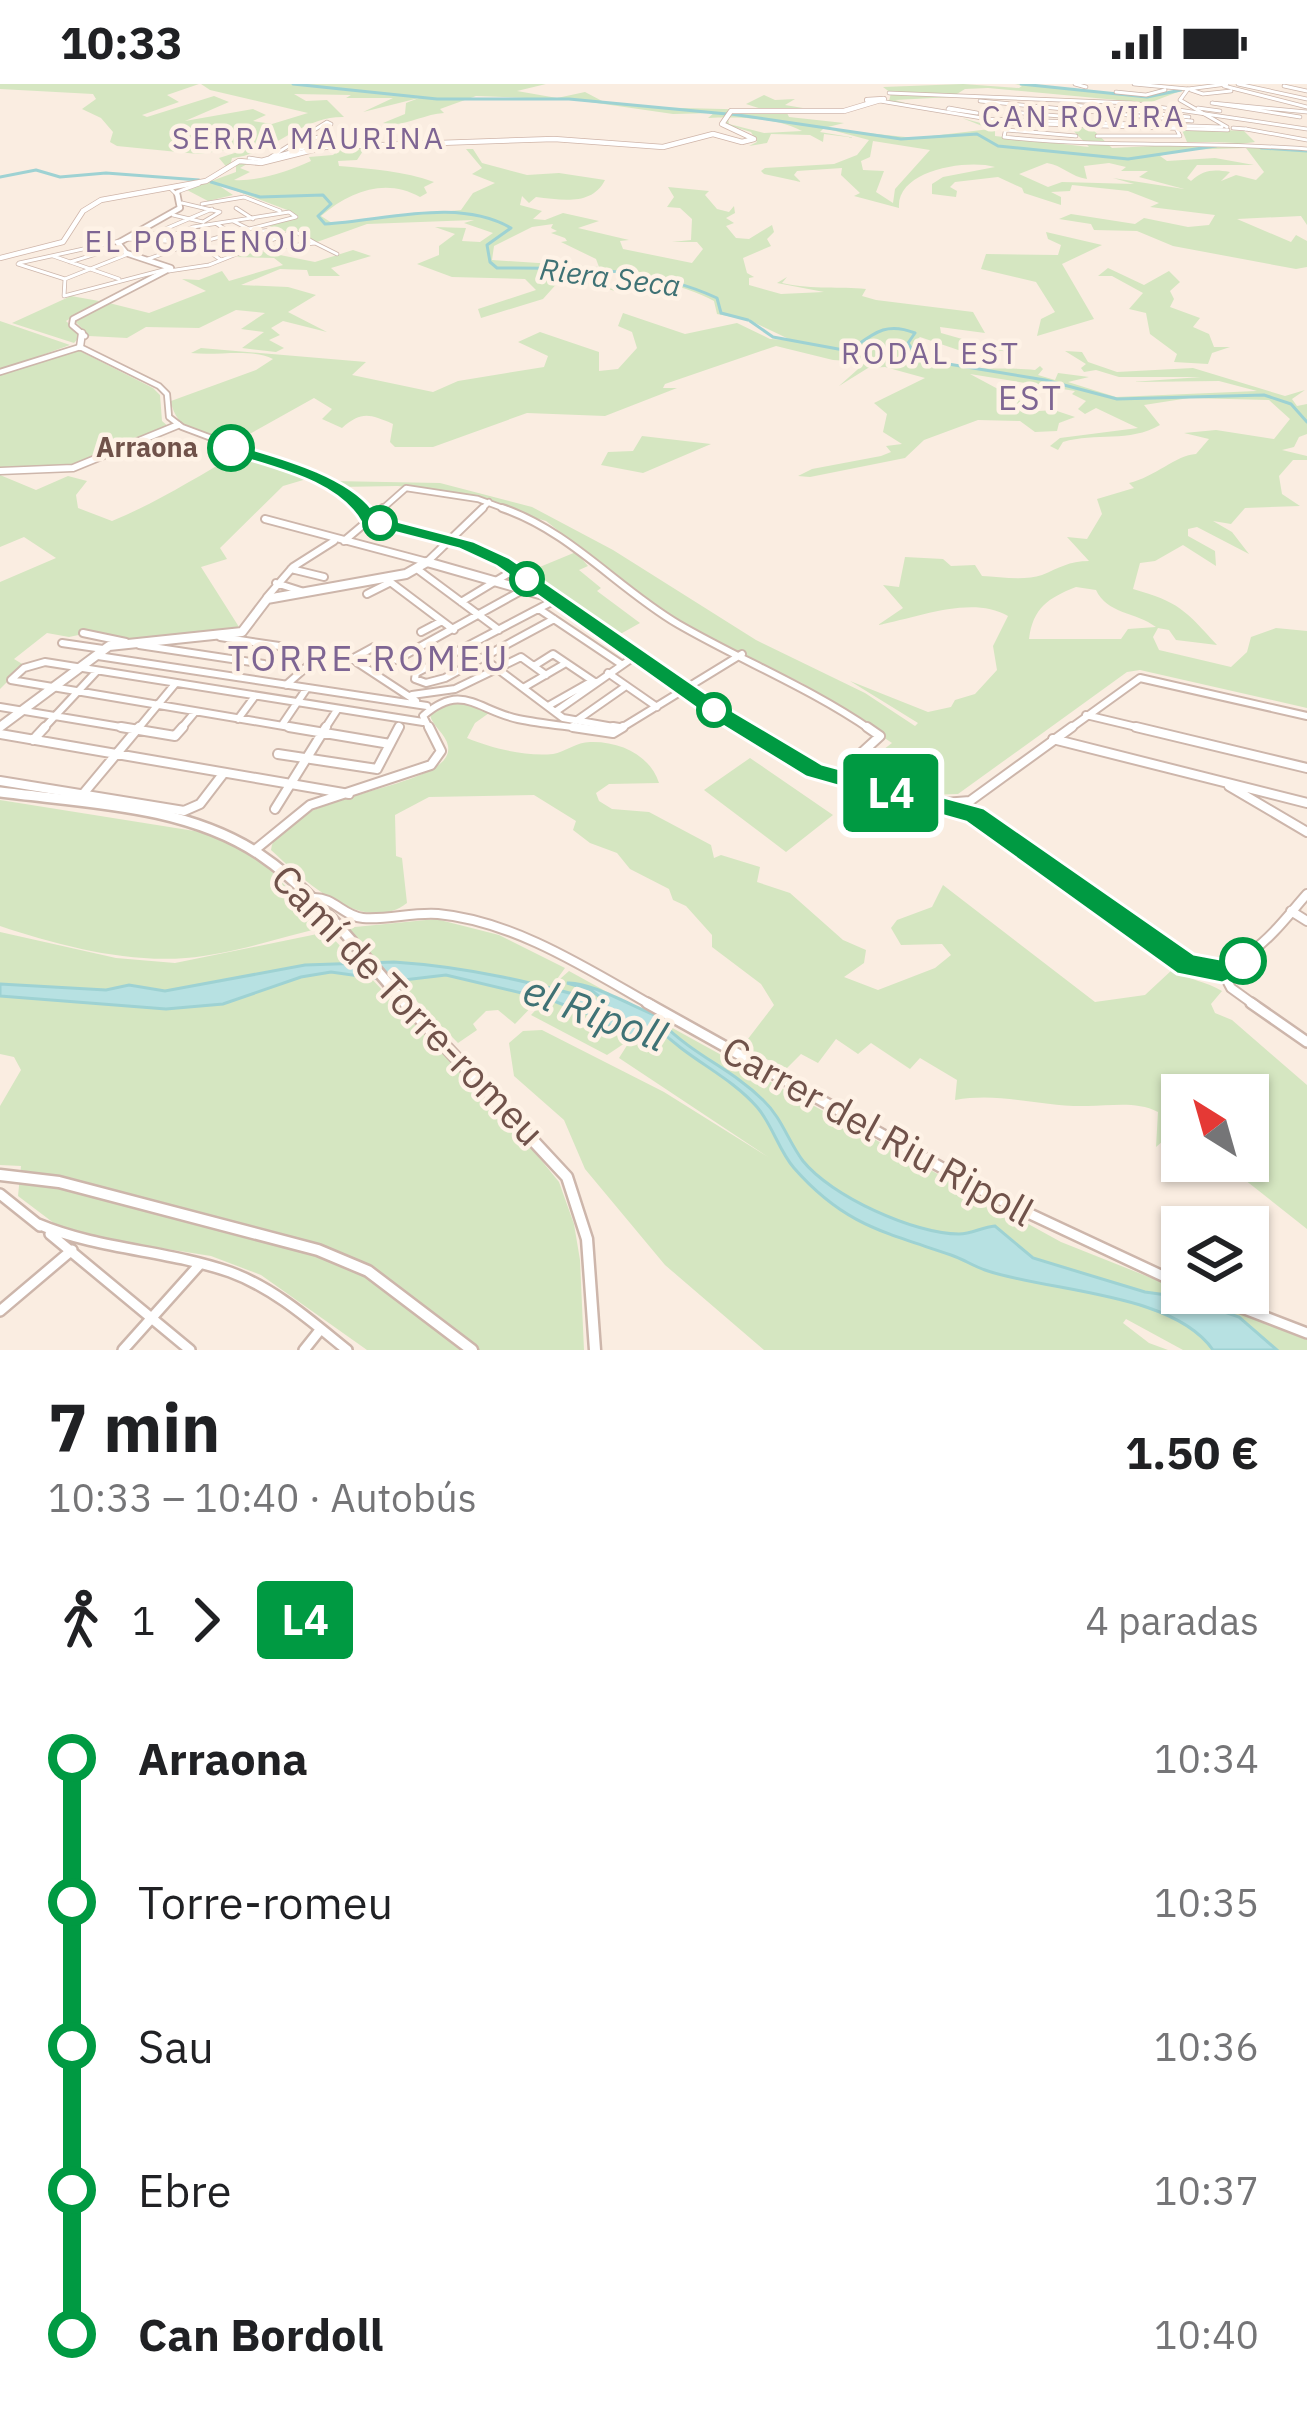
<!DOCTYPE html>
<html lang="es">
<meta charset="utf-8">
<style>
:root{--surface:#fff;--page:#f6f6f6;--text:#202124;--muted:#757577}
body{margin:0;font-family:"IBM Plex Sans",sans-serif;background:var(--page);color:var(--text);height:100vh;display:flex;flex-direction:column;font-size:45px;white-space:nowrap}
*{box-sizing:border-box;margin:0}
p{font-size:39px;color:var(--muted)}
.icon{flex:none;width:66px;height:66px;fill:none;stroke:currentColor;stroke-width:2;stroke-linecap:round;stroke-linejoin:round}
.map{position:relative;height:1266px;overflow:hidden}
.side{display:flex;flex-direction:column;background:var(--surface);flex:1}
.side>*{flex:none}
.badge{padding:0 24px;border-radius:9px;font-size:42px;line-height:78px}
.needle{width:78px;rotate:323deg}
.fabs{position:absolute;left:1161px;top:990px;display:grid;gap:24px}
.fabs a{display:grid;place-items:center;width:108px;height:108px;border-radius:0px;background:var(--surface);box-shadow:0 3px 9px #0004;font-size:60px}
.map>.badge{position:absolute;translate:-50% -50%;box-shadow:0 0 0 6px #fff}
.legs{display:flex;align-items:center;gap:18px;height:132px;padding:0 48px;font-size:39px}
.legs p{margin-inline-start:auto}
.summary{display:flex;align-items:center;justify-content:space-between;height:204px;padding:0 48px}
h1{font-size:66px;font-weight:700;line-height:90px}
ul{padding:0 48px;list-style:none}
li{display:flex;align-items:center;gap:42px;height:144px;font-size:45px}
li i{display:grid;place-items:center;width:18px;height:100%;margin:0 15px;background:currentColor}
li i::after{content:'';width:30px;height:30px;margin:-15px;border:9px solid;border-radius:50%;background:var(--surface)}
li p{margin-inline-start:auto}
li:first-child i{background:linear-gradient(#0000 50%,currentColor 0)}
li:last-child i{background:linear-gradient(currentColor 50%,#0000 0)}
.status{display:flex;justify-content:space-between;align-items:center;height:84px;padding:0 60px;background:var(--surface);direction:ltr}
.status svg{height:33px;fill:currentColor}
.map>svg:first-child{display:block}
</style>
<div class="status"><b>10:33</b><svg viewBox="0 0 49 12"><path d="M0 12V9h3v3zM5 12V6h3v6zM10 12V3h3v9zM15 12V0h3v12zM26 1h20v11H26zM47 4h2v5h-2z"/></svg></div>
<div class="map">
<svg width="1307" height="1266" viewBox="0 0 1307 1266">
<rect width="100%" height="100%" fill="#faede1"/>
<!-- green -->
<path fill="#d5e6c1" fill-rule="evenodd" d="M0 0H199L167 11 179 18 142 31 147 33 214 12 229 18 185 37 253 25 266 31 253 37 272 40 308 29 210 6 201 0H546L517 7 557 14 585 8 604 18 642 23 765 26 746 20 764 11 775 16 795 15 785 21 803 24 787 29 789 33 844 39 828 43 838 46 915 54 990 45 962 34 995 43V52L1089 63 1068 41 999 36 1244 47 1255 58 1240 60 1307 66V141L1301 132 1237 135 1291 158 1296 151 1307 157V183L1296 185 1173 162 1137 147 1094 146 1091 140 1059 135 1071 130 1135 140 1144 134 1188 143 1209 141 1215 131 1150 123 1159 119 1128 107 1072 101 1070 107 1051 108 1061 113V121L1024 109 1022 104 998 93 955 98 950 103 957 107 956 113 932 110V100L943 93 995 83C967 75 896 86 899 124L854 112 860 109 841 91 842 84 797 87 794 91 801 98 764 90 761 87 765 84 834 80 857 71 869 56 824 44 820 48 856 54 824 50 823 58 810 51 771 50 767 59 749 62 757 58 751 48 724 40 728 35 729 40 764 49 802 47C774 33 739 33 708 34L714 29 673 30 576 16 476 12 440 25 444 29C423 30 404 44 383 39L405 30 406 19 419 14 363 28 393 14H346L351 11 294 10 306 17 327 16 344 33C301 32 275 69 232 74L229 86 219 74 257 62 198 70 117 62 110 58 113 48 101 34 82 25 96 15 93 10 0 5ZM1089 42 1175 45 1182 46 1187 58H1236L1112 64ZM873 57 930 66 895 105 893 119 876 108 884 87 863 86 861 77 870 73ZM1246 64 1264 88 1256 96 1236 91 1221 97 1230 88C1212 85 1204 86 1191 97L1187 94 1197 81H1254L1215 74 1167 77 1160 72 1180 66ZM1047 79C1062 81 1071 93 1087 95L1084 82 1109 79 1126 83 1121 87H1148L1139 93 1184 105 1113 94 1134 100 1062 98 1048 103 1019 90Z
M963 0 1019 4 1022 2 1015 0 1147 12 1183 6 1149 19 988 4 965 5 952 13 895 16 919 23 889 17 891 9 883 3Z
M345 59 377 64 363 67 357 76 338 77 339 82C372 85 404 87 434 98L424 103 427 109 420 113C387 94 351 106 321 132L332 139 461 126 473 109 495 99 472 90 482 84 466 65H473L482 79 527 91 559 89 605 96C592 122 562 116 536 113L529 119 522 112 520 121 542 127 533 135 545 136 563 129 599 137 578 144 629 156 620 157 623 165 692 179 703 165 697 158H672L691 156 692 135 680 124 667 123 674 113 668 103 709 107 705 111 717 125 729 128 734 122 735 129 726 134 734 139 726 142 736 154 749 155 772 141 774 148 767 155 771 162 743 174 747 189 754 193 749 194V201L781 210 824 208 777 199 787 193 782 199C815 206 839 202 866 205L862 212 876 216 973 228 985 249 940 243 941 249 1008 268 962 260 976 272 920 253 915 257C937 294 999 281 1035 286L1040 282 1043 285 1038 291 1055 296 1058 289 1089 293 1068 298 1116 313 1257 307 1219 297 1132 298 1201 293H1119L1096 286 1084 288 1081 284 1086 280 1065 267 1082 268 1088 278 1117 288 1193 284 1285 312 1305 306 1292 315 1297 322 1307 320V350L1299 353 1294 363 1282 366 1307 372V376H1293L1279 392 1282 410 1300 422 1245 424 1231 440 1213 437 1232 448 1249 470 1197 443 1188 445V452L1215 467 1216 482 1183 461 1155 477 1140 479 1133 505C1179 518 1185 526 1217 561L1176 556 1169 546 1158 544 1153 553 1159 566 1231 583 1247 568 1251 553 1276 544 1307 547V624L1140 586 1127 588 958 710 928 711 846 694 892 659 802 599 708 554 653 521 546 437 452 409 398 402 338 403 331 397 440 399 532 423 613 466 756 556 865 609 915 642 918 639 850 597 928 628 951 623 955 616 975 610 997 586 993 562 1008 532C971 511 918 534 878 541L903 524 883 501 899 503 905 473 943 475 951 482 975 481 982 492C1000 493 1025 497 1042 491 1059 484 1069 477 1089 477L1067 453 1087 455 1102 430 1097 415 1134 404 1129 399C1155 393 1176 371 1196 370L1209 355 1184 349 1216 346 1274 355 1290 335 1269 316 1189 314 1144 321 1160 341C1129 359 1096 348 1063 358L1058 366 1050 362 1060 354 1138 344 1096 324 1085 330 1078 325 1086 317 1072 310 1075 307 970 290 1039 327 1054 326 1075 333 1059 339 1057 347 1035 348 1020 337 978 336 924 356 905 374 810 393 798 392 812 385 881 372 891 368 886 362 902 360 883 348 887 330 874 319 925 294 885 283 868 284 839 302 866 278 833 276 776 262 665 300 663 304H677L605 332 527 329 433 363H395L390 358 393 340C369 330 362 327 342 344L322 335 332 325 314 314 230 361C205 351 175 347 171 317L256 286 273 275C250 264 219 272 191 269L201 264 366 278 352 291 433 308 458 297 544 283 548 272 518 258 540 248 599 268V287L618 285 637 264 632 248 618 242 623 229 685 250 737 239 770 255 791 256 749 236 717 230 714 217C679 197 577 174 539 187L581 192 624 210C610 205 573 195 560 196L543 215 481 234 478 225 536 206 525 195 452 193 417 180 439 171V162L455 150 435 143 466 144 462 157 480 158 493 149 464 139 474 136 367 140 317 158 269 142 299 133 290 127 215 99 233 111 208 117 187 106 236 88V80L241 78 247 80 240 84 250 88 234 96C257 98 289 87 311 77L309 73 333 71ZM553 140 551 144 557 147 551 149 565 154 567 157 561 158 596 175 599 183 492 176 494 162 532 143ZM1076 503 1096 506C1107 530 1136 528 1156 543L1128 545 1121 555H1029C1033 524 1048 514 1076 503Z
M1046 148 1102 161 1062 180 1094 235 1037 252 1041 235 1055 228 1036 198 981 185 986 170 1058 171 1061 161 1048 155Z
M353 166 371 172 331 184 340 192H309L307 186 280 185 241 201 288 203 316 211 288 228 327 248 283 237 271 244 280 251 269 256 284 264 276 268 242 264 264 248 241 245 265 229 236 226 199 244 146 243 127 254 89 252 75 237 105 218 149 229 206 207 182 195 199 196 222 187 229 197 283 181 274 174 236 173 260 167 315 178Z
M1108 184 1144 201 1169 187 1180 198 1170 207 1174 215 1170 223 1200 234 1193 243 1209 250 1214 263H1230L1212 269 1208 280 1174 278 1177 270 1150 250 1146 229 1129 225 1143 209 1112 192H1098Z
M71 212 99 217 66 237 81 251 74 259 12 239Z
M0 237 70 261 0 286Z
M78 266 153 304 160 311 162 337 169 343 66 386 0 384V291Z
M642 352 711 360 643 389 601 381 608 368 633 367Z
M238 370 310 394 283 402 220 464 227 475 201 483 239 543 226 549 130 558 88 549 69 553 47 549 14 575 24 581 0 605V498L56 474 24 453 0 463V391L36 406 68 392 87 397 76 411 78 424 112 437C156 419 195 394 238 370Z
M576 468 588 482 579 486 601 504 597 507 640 539 615 553 534 497 530 487Z
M460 618 489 629 475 639 467 654C491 664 526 673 553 670 565 668 577 658 590 658 620 657 650 671 659 699L609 700 596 709 599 717 612 725 649 728 711 761 714 774 721 771 760 783 757 798 790 809 843 856 866 866 864 879 844 893 878 906 935 884 951 871 942 860 901 861 891 844 897 836 932 823 943 801 1095 918 1145 911 1173 885C1189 897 1206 897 1222 907L1211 920 1215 929 1232 936 1307 1001V1145L1221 1077H1248V1011H1182V1059L1163 1057 1156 1063 1158 1028C1134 1016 1107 1023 1082 1022 1037 1022 1000 1008 955 1016L957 996 920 974 910 985 871 959 858 970 836 955 818 979 801 970 787 984 741 964 774 921 761 900 712 863V851L686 822 673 816 669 805 630 785 617 769 590 759 573 746 576 737 534 711 429 713 395 731 396 772 402 774 407 819C363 853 301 794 271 766 281 706 456 707 448 662 446 650 432 642 430 631L446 619Z
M750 674 833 731 786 768 704 706Z
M0 716 207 749 261 776 324 843C279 854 232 870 186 874 125 879 57 861 0 842Z
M436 835 499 851 565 884 552 902 569 887 1061 1158 1307 1256V1266H1183L1126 1235 1123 1239 1149 1259 1168 1266H764L665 1181 585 1085 564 1036 514 992 509 959 523 947 542 946 664 1008 768 1073 619 974 631 955 607 971 531 931 546 915 543 911 515 940 498 926 486 927 473 940 477 946 458 959 345 844Z
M0 848 116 874 175 879 327 848 524 1055 559 1098 574 1140 580 1176 584 1266H367L261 1191 211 1172 79 1151 59 1143 18 1112 21 1082 0 1081V1022L21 986 14 973 0 970Z"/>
<!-- water -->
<path fill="#b7e1e2" stroke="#9ed2d3" stroke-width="3" d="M394 878C470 883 536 899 609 920L591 906 567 899C590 897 637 925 662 934L661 938C694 972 732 985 763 1016 782 1034 788 1057 803 1077 831 1112 914 1150 959 1150 972 1150 982 1143 995 1142L1033 1174 1145 1208 1181 1213 1239 1233 1277 1266H1213C1173 1208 1048 1208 985 1186 973 1182 963 1175 951 1171 884 1148 844 1141 794 1084 779 1067 772 1040 757 1023 729 991 689 976 657 943L630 958 602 935 551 916 446 891 395 897 331 888 301 893 223 920 166 925 0 912V900L106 906 129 901 165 907 305 881Z"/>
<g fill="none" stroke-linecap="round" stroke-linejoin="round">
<!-- stream -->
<path stroke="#9ed2d3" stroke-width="3" d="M293 0 437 15H569L727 30
M1021 0 1147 13 1181 6
M731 30 901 55 977 50 998 62 1128 75 1216 62
M1261 64 1307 67
M0 93 36 86 60 93 106 89 199 96
M211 98 260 113 323 111 331 120 318 132 325 140C384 137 457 113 511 144L487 161 490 178 497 184C572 184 648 182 717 214L721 229 748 236
M750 237 773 253 849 267C873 250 885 237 915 249L908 259 918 275 1045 296 1117 315 1264 311 1291 320 1307 338"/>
<!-- minor-far4 casing -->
<g stroke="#cdb6ab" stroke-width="4.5">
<path id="minor-far4" d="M1075 0 1086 3
M1134 0 1188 5 1227 0
M1224 2 1307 23
M1284 2 1307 7
M1191 6 1203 10 1231 7
M1116 8 1146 11 1165 6
M889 9 1131 19 1307 45
M980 17 1192 37
M1073 21 1189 33
M1198 24 1220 27
M948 25 977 29 949 24
M1010 28 1072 33
M1300 33 1212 19 1307 28
M1246 45 1307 56
M1006 46 1076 52
M1228 46 1007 39 1004 53C1106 64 1204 57 1307 65
M1097 52H1180L1177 46
M298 57 324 52
M249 74 262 76 322 59
M269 74 327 38 331 40 321 58 326 62
M182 119 220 128 203 138
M202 120 244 113 280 127
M236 124 253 135
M173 131 203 138
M217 140 253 163
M204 141 201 158 231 150
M233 151 271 146
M144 154 212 125
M159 157 193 143 289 128 296 133 249 145 233 137
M253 166 315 159 337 170
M53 172 119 195
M148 175 185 162
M70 178 119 163
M19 179 129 155 197 159 221 176
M18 180 65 195
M169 187 209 181 294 147 315 159
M65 195 64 212 167 185
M65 195 128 170"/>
</g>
<!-- minor-far3 casing -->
<g stroke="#cdb6ab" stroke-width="8">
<path id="minor-far3" d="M0 288 80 263 159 302 167 310 169 333 182 343 321 395 364 427
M380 427 406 404 478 415 511 427
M480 427 489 418"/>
</g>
<!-- minor-far2 casing -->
<g stroke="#cdb6ab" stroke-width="10">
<path id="minor-far2" d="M360 424 369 436
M502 424C570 447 617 504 678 540 742 577 810 604 871 646
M265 435 427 478 483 424
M369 436 475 465 557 515 416 589 415 595 426 599 445 594 554 535
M344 457 383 424
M291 485 324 493
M417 485 499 546
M385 494 454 546
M276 499 301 507
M367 510 391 498
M267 513 293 483 334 457
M461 518 514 486
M539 525 621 580
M421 548 442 537
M83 549 126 558
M220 553 279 562
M62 559 103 565
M139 561 264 580
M98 572 427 622
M483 574 563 634 619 644
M534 582 553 570 596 599
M608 589 657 623
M286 601 310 580
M523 604 566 579
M687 605 745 646
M412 611 455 605 521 573 546 591
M416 617 352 575 374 563 396 576 528 503
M548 622 592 597
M0 623 139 646
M555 628 638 570
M1086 631 1149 646
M238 635 255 612
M576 637 626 602
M282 641 307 604
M42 646 96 588
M137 646 175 600
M180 646 195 628
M307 646 11 596 24 584 45 578 423 638
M324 646 337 626
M430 646 423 632C462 598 477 626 518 635 542 640 568 642 593 646
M618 646 742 570
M1068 646 1140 594 1307 632"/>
</g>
<!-- minor-far1 casing -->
<g stroke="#cdb6ab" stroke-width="12">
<path id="minor-far1" d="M121 643 175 652 183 643
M289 643 390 660
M573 643 613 649 623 643
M613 643 619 644
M741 643 814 686 975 731 1194 883C1248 888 1275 846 1307 810
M1136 643 1307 684
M0 650 349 710
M1053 655 1307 719
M33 656 45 643
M278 670 377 685
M377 685 399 643
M834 694 880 652 867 643
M0 697 184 727 200 720 223 690
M1229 702 1307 748
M83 710 139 643
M970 717 1072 643
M944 719 970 717
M275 725 326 643
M256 765 310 721 431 681 441 667 429 643
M313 814C334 813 343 832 363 834 388 836 413 828 438 830 514 837 588 885 653 922
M1291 827 1307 837
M1222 887 1231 904 1256 922"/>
</g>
<!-- minor casing -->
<g stroke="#cdb6ab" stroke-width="14">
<path id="minor" d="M647 919 996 1114 1182 1201
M1251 919 1307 958
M0 1110 40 1142
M38 1140C100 1166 167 1166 230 1188 274 1204 311 1237 347 1266
M50 1150 190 1266
M1203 1209 1307 1249
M0 1227 72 1166
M123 1266 200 1180
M304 1266 320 1246"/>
</g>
<!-- tertiary-far5 casing -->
<g stroke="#cdb6ab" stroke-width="4.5">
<path id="tertiary-far5" d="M1238 0 1307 15
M1188 5 1180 16 1227 43
M880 17 988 35 1222 43
M1233 44 1246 45
M170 104 178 112
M177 108 199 100"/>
</g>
<!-- tertiary-far4 casing -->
<g stroke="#cdb6ab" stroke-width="8">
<path id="tertiary-far4" d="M85 252 72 241 73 235 171 184 126 169 118 159 180 124 177 109"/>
</g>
<!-- tertiary-far3 casing -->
<g stroke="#cdb6ab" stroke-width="9">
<path id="tertiary-far3" d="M80 263 82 249
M0 387 73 384 178 341"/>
</g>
<!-- tertiary-far2 casing -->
<g stroke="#cdb6ab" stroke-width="12">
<path id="tertiary-far2" d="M0 643 109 562 242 548 267 515 406 490 427 478 557 515 687 605"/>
</g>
<!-- tertiary-far1 casing -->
<g stroke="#cdb6ab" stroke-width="14">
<path id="tertiary-far1" d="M0 708C86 719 185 721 259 770 316 808 362 871 408 922"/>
</g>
<!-- tertiary casing -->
<g stroke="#cdb6ab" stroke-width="15">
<path id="tertiary" d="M405 919 567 1093 587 1155 595 1266
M0 1091 59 1098 318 1166 368 1187 472 1266"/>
</g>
<!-- secondary casing -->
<g stroke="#cfb5a9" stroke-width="6">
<path id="secondary" d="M0 174 63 158 83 127 101 116 206 97 239 77 261 79 325 63 554 55 663 63 713 50 742 58 754 55 722 40 731 27H844L884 15 867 16"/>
</g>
<!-- minor-far4 -->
<use href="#minor-far4" stroke="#fff" stroke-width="3"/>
<!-- minor-far3 -->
<use href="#minor-far3" stroke="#fff" stroke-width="4.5"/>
<!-- minor-far2 -->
<use href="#minor-far2" stroke="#fff" stroke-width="6"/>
<!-- minor-far1 -->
<use href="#minor-far1" stroke="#fff" stroke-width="8"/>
<!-- minor -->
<use href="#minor" stroke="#fff" stroke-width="9"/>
<!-- tertiary-far5 -->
<use href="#tertiary-far5" stroke="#fff" stroke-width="3"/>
<!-- tertiary-far4 -->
<use href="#tertiary-far4" stroke="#fff" stroke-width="4.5"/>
<!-- tertiary-far3 -->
<use href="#tertiary-far3" stroke="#fff" stroke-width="6"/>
<!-- tertiary-far2 -->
<use href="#tertiary-far2" stroke="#fff" stroke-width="8"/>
<!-- tertiary-far1 -->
<use href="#tertiary-far1" stroke="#fff" stroke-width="9"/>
<!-- tertiary -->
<use href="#tertiary" stroke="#fff" stroke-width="10"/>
<!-- secondary -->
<use href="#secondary" stroke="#fff" stroke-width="4.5"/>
</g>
<!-- line-1 -->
<path fill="#009a42" stroke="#fff" stroke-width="3" d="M231 359C273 371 355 392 377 432L473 457 510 474 726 623 822 680 984 724 1194 870 1220 875 1243 865 1253 869 1257 877 1253 885 1222 899 1177 890 966 738 806 693 710 634 496 482 459 465 362 440C338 395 268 383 224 368V360Z"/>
<!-- markers -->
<g fill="#fff" stroke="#009a42" stroke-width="6">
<circle cx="231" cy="364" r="21"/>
<circle cx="380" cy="439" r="15"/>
<circle cx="527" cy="495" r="15"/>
<circle cx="714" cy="626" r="15"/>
<circle cx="1243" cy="877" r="21"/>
</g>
<g text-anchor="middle" stroke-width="9" stroke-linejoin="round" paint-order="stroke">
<!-- far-stop labels -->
<g font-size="27" font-weight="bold" fill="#70524a" stroke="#fef2e6" text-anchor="end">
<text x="198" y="373">Arraona</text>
</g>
<!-- far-neighbourhood labels -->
<g font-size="30" letter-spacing="3" fill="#7e6593" stroke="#fef2e6">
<text x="1084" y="43">CAN ROVIRA</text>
<text x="309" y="65">SERRA MAURINA</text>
<text x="198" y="168">EL POBLENOU</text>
<text x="931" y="280">RODAL EST</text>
</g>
<!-- far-water labels -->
<g font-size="30" font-style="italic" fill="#3f7275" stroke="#fef2e6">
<text transform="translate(610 194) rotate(7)" y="10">Riera Seca</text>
</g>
<!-- far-quarter labels -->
<g font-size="33" letter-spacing="3" fill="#7e6593" stroke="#fef2e6">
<text x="1031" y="326">EST</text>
</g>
<!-- neighbourhood labels -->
<g font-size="36" letter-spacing="3" fill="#7e6593" stroke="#fef2e6">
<text x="369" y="587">TORRE-ROMEU</text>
</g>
<!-- near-street labels -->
<g font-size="39" fill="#70524a" stroke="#fef2e6">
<text transform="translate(408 921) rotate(46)" y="14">Camí de Torre-romeu</text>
<text transform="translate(878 1047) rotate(29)" y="14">Carrer del Riu Ripoll</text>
</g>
<!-- near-water labels -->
<g font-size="42" font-style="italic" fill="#3f7275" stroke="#fef2e6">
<text transform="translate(595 929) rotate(20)" y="15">el Ripoll</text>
</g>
</g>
</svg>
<div class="fabs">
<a><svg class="needle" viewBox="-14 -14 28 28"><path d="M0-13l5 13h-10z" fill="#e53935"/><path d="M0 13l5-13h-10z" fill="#757577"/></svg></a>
<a><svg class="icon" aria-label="layers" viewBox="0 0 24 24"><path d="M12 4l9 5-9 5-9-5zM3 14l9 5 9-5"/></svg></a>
</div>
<b class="badge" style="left:891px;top:709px;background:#009a42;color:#fff">L4</b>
</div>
<section class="side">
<div class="summary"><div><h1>7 min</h1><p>10:33 – 10:40 · Autobús</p></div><b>1.50 €</b></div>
<div class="legs"><svg class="icon" aria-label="walk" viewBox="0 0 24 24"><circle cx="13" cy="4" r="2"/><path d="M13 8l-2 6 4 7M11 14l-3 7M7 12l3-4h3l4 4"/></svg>1<svg class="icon" aria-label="forward" viewBox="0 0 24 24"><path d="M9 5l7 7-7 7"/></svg><b class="badge" style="background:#009a42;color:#fff">L4</b><p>4 paradas</p></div>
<ul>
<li><i style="color:#009a42"></i><b>Arraona</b><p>10:34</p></li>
<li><i style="color:#009a42"></i><span>Torre-romeu</span><p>10:35</p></li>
<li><i style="color:#009a42"></i><span>Sau</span><p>10:36</p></li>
<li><i style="color:#009a42"></i><span>Ebre</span><p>10:37</p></li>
<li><i style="color:#009a42"></i><b>Can Bordoll</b><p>10:40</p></li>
</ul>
</section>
